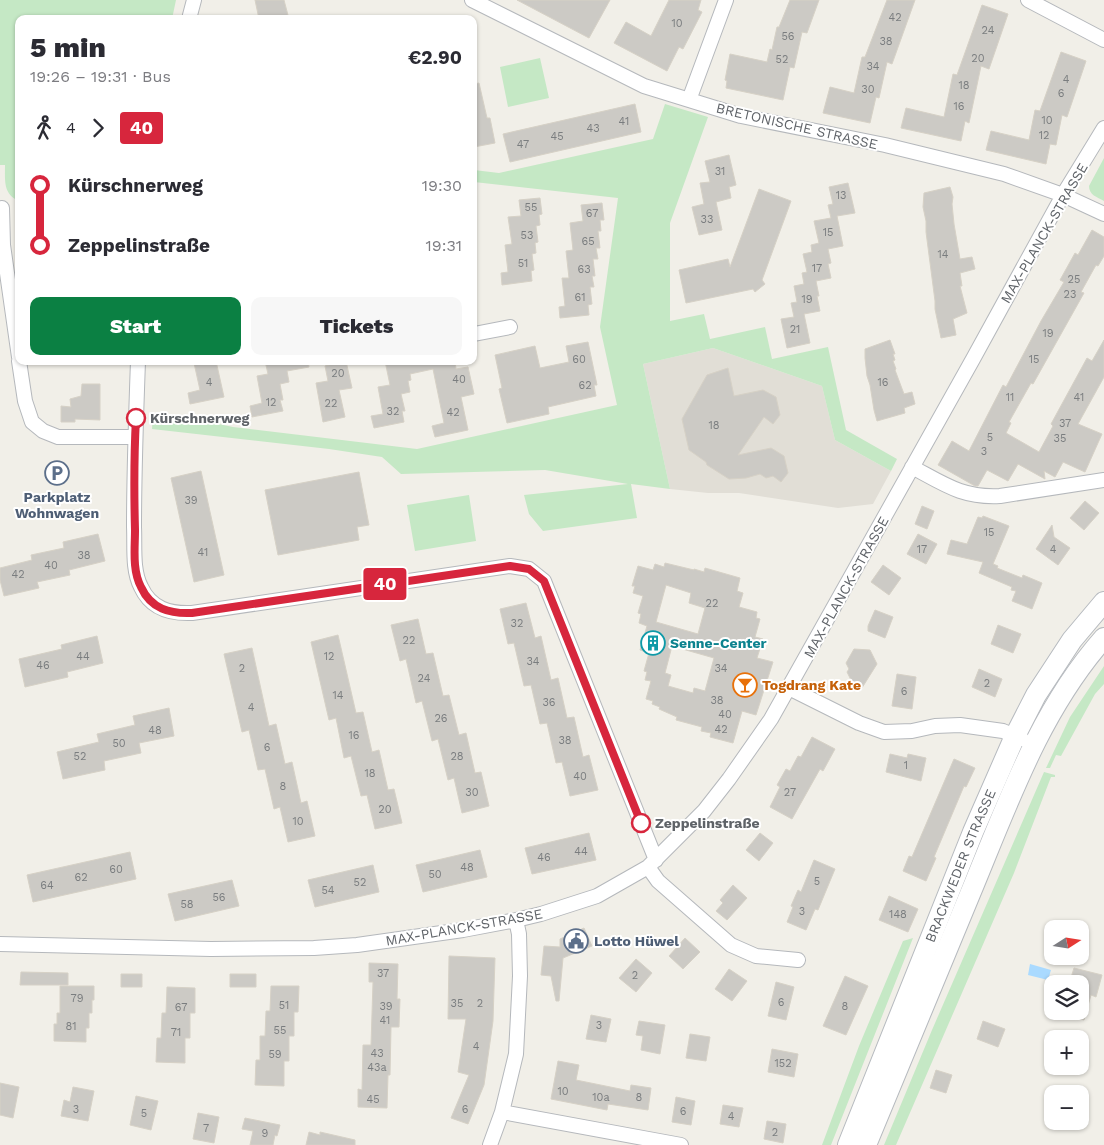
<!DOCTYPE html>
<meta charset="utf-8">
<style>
:root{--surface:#fff;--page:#f7f7f7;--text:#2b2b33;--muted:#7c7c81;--accent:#0b8043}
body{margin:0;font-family:"Work Sans",sans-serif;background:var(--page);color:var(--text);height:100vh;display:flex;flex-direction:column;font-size:19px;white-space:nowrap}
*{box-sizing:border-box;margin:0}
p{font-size:16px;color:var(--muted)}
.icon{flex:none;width:28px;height:28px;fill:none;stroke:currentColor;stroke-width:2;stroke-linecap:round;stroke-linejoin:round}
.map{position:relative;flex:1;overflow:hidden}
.details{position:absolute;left:15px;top:15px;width:462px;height:350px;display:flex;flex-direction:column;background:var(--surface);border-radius:10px;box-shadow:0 1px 4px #0004}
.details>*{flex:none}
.badge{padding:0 10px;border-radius:4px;font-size:18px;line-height:32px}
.needle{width:32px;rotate:78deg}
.buttons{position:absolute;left:1044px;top:920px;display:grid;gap:10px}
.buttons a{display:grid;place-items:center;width:45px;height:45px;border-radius:10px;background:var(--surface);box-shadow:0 1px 4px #0004;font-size:25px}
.map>.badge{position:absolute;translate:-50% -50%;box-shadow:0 0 0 2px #fff}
.legs{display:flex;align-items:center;gap:8px;height:55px;padding:0 15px;font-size:16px}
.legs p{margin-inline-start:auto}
.overview{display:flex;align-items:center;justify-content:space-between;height:85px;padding:0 15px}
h1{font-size:28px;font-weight:800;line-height:38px}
.cta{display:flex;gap:10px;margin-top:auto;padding:10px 15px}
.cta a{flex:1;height:58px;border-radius:10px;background:var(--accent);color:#fff;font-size:20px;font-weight:800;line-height:58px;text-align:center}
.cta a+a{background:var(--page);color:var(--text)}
ul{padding:0 15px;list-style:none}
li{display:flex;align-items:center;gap:18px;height:60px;font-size:19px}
li i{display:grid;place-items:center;width:8px;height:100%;margin:0 6px;background:currentColor}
li i::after{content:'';width:12px;height:12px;margin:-6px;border:4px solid;border-radius:50%;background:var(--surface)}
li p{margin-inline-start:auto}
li:first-child i{background:linear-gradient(#0000 50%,currentColor 0)}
li:last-child i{background:linear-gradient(currentColor 50%,#0000 0)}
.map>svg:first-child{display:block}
</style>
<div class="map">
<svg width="1104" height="1145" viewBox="0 0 1104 1145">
<rect width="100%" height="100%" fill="#f1efe8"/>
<!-- education -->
<path fill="#e1ded6" d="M713 348 822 386 835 440 891 471 873 504 838 508 739 493H708L670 489 643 364Z"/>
<!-- green -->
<path fill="#c5e8c5" d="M0 0H176L172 19H19V201C3 194 5 181 5 165H0Z
M540 58 549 98 508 107 500 67Z
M665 104 708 117 670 223V321L704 314 710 339 765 327 772 359 828 347 846 430 897 459 891 471 835 440 822 386 713 348 643 364 670 489 631 484 637 518 543 531 529 514 524 495 628 484 545 470 401 474 382 457 329 449 152 429 153 415 190 418 233 427 417 449 617 405 600 327 618 198 474 182V170L499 173 653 139Z
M1104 158V201C1097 197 1089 195 1089 186Z
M469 495 476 541 415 551 407 505Z
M1104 666V684L1095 694 1061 756 1056 755 1050 768H1046L1070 717Z
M1044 772 1055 775V777H1051L1014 873 896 1145H884L932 1030Z
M913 938 831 1145H822L859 1046 903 941Z"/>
<!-- water -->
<path fill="#aadaff" d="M1030 964 1051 970 1048 980 1028 975Z"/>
<!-- building -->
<path fill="#cccac5" stroke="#d6d1c6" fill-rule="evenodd" d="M255 0H284L289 19H259Z
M517 0H610L589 38Z
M669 0H701L698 10 702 12 683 49 679 47 667 71 614 43 626 22 651 36Z
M790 0H819L807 33 802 32 794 68 790 67 783 100 726 88 727 81 725 80 730 54 767 62 770 49 772 50 777 27H779Z
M887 0H915L892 64 887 62 879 98 876 97 870 123 823 113 830 87 854 93 862 57H865Z
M982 5 1008 14 989 69 981 66 969 123 965 121 961 141 901 128 906 108 944 117 953 74 957 75Z
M1061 52 1086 61 1067 117 1062 115 1056 145 1050 144 1046 164 986 150 991 131 1029 140 1035 110 1040 111Z
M479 83 487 118H490L495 143 474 147V84Z
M635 104 641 132 510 162 503 134Z
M729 155 736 185 729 187 731 198 716 202 722 230 699 235 692 207 704 204 700 183 710 182 705 161Z
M848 183 855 213 837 216 843 246 828 249 831 263 828 264 831 278 816 281 819 296H817L820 311 804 314 810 343 787 348 781 319 794 317 791 303 797 302 794 286 804 284 802 273 807 272 803 254 812 252 811 245 819 243 814 221 831 218 828 205 833 204 829 187Z
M950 187 953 197 952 204 954 224 960 259 972 257 975 269 960 273 962 286H960L967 313 953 319 956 335 941 338 935 309V301L926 232V221L923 207 924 193Z
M759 189 791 201 762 280 765 284 755 292 753 289 686 303 679 270 728 259 730 267Z
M540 198 542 214 539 215 540 225 536 226 538 242 535 243 536 253 532 254 534 270 531 271 532 281 502 285 501 273 508 272 505 245 512 244 508 217 521 216 519 200Z
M602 203 604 220H600L601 231H598L600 248H596L598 259H593L595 276H592L594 287H590L592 304 588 305 589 315 560 318 559 307 565 306 562 278H569L566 251 573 250 570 223 583 221 581 205Z
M1092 230 1104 237V256L1098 266 1096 265 1081 292 1084 293 1033 384 1031 383 1009 422 1011 423 1006 433 1039 452 1053 426 1051 424 1087 358 1092 361 1104 340V377L1078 424 1102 434 1085 472 1063 462 1055 477 1044 471 1045 479 1018 464 1008 481 987 470 978 486H975L938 465 952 441 969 451 1003 385 1006 387 1041 321 1064 282 1060 280 1075 253 1078 255Z
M890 340 895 354H893L895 360 893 361 896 369 895 370 904 394 912 392 915 404 904 408 905 413 877 421 874 410 870 385 867 376 865 358V349Z
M588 342 597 385H594L596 396 548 407 549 414 507 423 499 389 502 388 495 355 535 346 540 368 569 362 566 346Z
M202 361H216L224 397 190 404 188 393 200 390 194 363Z
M265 361H308L309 367 287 371 289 382 280 384 283 400H280L283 411 252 417 250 406 262 403 257 376 268 374Z
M346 361 352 388 339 390 345 417 323 422 316 383 328 381 325 366Z
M385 361H455L456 369 468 367 474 394 461 397 468 430 435 437 432 426 444 423 433 369 410 374 411 380 408 381 410 392 401 394 405 411H402L404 422 374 428 371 416 383 414 378 387 390 385Z
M728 368 734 396 763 390 776 397 780 415 773 424 764 417 738 455 771 448 784 456 788 473 781 482 773 476 766 478 760 474 746 478 729 479 707 465 706 462 689 450 682 419 707 375Z
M82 384H100V420L75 419V422H61V406L71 407 70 399 81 396Z
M201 471 224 575 194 582 171 478Z
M359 472 369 525 357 527 359 540 278 555 265 490Z
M1085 501 1099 513 1084 530 1070 518Z
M922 506 934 511 927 529 915 524Z
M983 516 1009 526 993 564 998 566 997 568 1022 578 1023 575 1042 583 1032 609 1012 601 1016 591 1011 590 1012 587 979 573 983 562 947 554 951 540 967 544 978 517 982 518Z
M1052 525 1054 537 1070 548 1058 565 1036 549Z
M98 534 105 561 69 570 70 575 37 582 39 588 4 596 0 580V568L32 560 31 555 64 548 63 542Z
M918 534 937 544 926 564 907 554Z
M665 563 694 570V569L704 572 705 568 740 578 737 591 743 593 739 607 757 612 756 618 760 619 755 637 763 639 757 658 773 662 756 715 742 711 733 743 710 737 711 733 701 731 702 727 676 720 677 717 659 709 660 707 652 704 653 701 646 699 651 681 645 680 647 672 644 671 649 653 640 650 647 626 639 623 641 614 638 613 643 596 633 593 635 586H632L638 566 653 570 655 564 664 567ZM666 585 691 593 689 603 705 608 698 634 656 622ZM672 646 714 658 705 691 694 688 693 693 668 686 671 675 665 673Z
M883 565 901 578 889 595 871 582Z
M526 603 535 638 541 636 551 680 558 678 567 718 574 717 583 757 589 755 598 790 570 796 562 762 556 763 547 723 540 724 531 685 524 686 514 643 508 644 500 609Z
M875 610 893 617 885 638 868 631V626Z
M418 619 426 654 433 653 443 696 449 695 459 735 466 733 475 773 481 772 489 806 462 813 454 778 448 780 438 739 432 741 422 701 416 703 406 659 400 661 391 625Z
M998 625 1021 634 1013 653 991 644Z
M338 635 356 713 363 712 372 752 379 750 388 790 394 789 402 823 375 829 367 795 361 796 351 756 344 758 336 718 329 720 311 642Z
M97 636 103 663 67 672 68 677 25 687 19 659 62 649 61 645Z
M252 648 269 726 276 724 285 764 292 762 301 803 307 801 315 836 288 842 280 807 274 809 265 769 258 770 249 730 242 732 224 654Z
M854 649 870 650 877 664 860 691 853 690 849 683 851 680 847 672 849 669 846 663Z
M979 669 1002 679 995 697 972 687Z
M897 674 916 677 912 709 892 706Z
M169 708 174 736 139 743 141 753 104 761 105 770 63 779 57 752 99 742 97 734 135 725 133 716Z
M812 737 835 749 823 771 820 769 792 819 770 807 780 787 777 785 786 769 790 771 798 756 801 757Z
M890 754 907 758 908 754 926 758 921 781 886 772Z
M954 759 975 768 966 787 964 786 934 857 936 858 926 881 903 871 909 856 912 857Z
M589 833 596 860 532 874 525 848Z
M760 833 773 843 759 861 746 850Z
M480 850 487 877 423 892 416 865Z
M130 852 136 879 33 902 27 875Z
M814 860 835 869 818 910 815 909 806 930 787 922 793 907 791 906 798 890 801 892Z
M373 865 379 892 315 907 308 880Z
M232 880 239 906 175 921 168 894Z
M733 885 747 898 727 920 716 911 723 903 720 900Z
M889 896 918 909 908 932 879 920Z
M584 928 592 946 563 958 559 1001H556L551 976 541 975 544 946 560 947V939Z
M685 938 700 952 683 969 669 956Z
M449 956 495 958 493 1021 484 1085 468 1124 451 1118 469 1075 458 1072 466 1019H448Z
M636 959 652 973 636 992 619 978Z
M369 963 398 964 397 999H400L399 1027H391L390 1075H388L387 1108 358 1107V1089L362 1090 363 1045H371L373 982H369Z
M1074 968 1102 975 1096 997 1091 995 1084 1020 1080 1019V984H1069Z
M729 969 747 981 732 1001 715 989Z
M21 972 68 973V985H20Z
M121 974H142V987H121Z
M230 974H256V987H230Z
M845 976 868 986 846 1035 823 1026Z
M776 982 794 987 786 1020 768 1016Z
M60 986H94V1000H92V1013H89V1028H86V1042L54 1041V1024H57V1013H60Z
M271 986H299L298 1012H294V1036H289V1061H284V1086L255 1085 256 1060H260V1036H265L266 1011H270Z
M167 987 195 988V1013H190V1038H185V1063L156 1062 157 1038H161L162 1013H166Z
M591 1015 611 1019 606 1042 586 1039Z
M639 1021 665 1025 660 1054 641 1050 643 1036 636 1035Z
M983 1021 1005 1029 998 1047 977 1039Z
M690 1034 710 1037 706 1061 686 1058Z
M772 1049 798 1054 794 1077 768 1072Z
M558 1061 579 1065 576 1080 630 1091 631 1085 651 1088 648 1110 608 1104 607 1110 551 1099Z
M936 1070 952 1075 946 1093 930 1088Z
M0 1083 19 1087 13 1118 0 1115Z
M73 1087 94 1091 88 1121 61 1116 64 1100 70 1102Z
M136 1096 158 1101 151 1130 130 1125Z
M676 1097 695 1101 691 1125 672 1122Z
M723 1105 743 1108 739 1127 720 1124Z
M198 1113 219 1117 214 1143 193 1139Z
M245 1118 280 1125 277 1136 275 1135 273 1145H250L253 1131 242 1129Z
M767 1121 786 1124 783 1143 764 1139Z
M309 1132 320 1135V1132L355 1140V1145H306Z"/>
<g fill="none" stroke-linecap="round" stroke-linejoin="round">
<!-- street casing -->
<g stroke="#b5b8bc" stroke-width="16">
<path id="street" d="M472 0 644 86 741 116 885 145 1004 174 1063 195 1104 214
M1028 0 1104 40
M189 19 194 0
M689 100 726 0
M2 208 3 245 19 357
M474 334 510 327
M19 361 25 401 32 422 43 431 58 437H135
M138 361C136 416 134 471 134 527 135 546 132 570 141 587 151 609 170 614 192 613L510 566 529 569 544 581 656 860
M912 467C944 484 962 498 1000 496L1104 480
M789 688 859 723 884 732 912 731 935 726 960 725 1003 731 1022 739
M648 867 658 881 731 945 756 956 798 960
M0 944 211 949 314 948 357 945 463 930 516 920 541 914 597 896 648 867 704 811 729 779 771 719 973 359 1063 195 1104 128
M502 1112 681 1145
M490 1145 502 1112 516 1054 520 976 519 934 516 920"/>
</g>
<!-- secondary casing -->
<g stroke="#b6babf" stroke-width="22">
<g id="secondary">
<path id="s1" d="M848 1145 973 832 1015 736 1036 695 1072 640 1104 602"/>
<path d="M866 1145C902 1057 939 970 975 882 1010 797 1042 708 1104 638"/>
</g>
</g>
<!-- street -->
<use href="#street" stroke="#fff" stroke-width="14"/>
<!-- secondary -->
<use href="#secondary" stroke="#fff" stroke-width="20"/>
</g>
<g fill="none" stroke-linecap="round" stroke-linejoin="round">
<!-- line-1 casing -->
<g stroke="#fff" stroke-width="11">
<path id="line-1" d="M136 418C134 455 134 493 135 530 135 548 132 570 141 587 151 609 170 614 192 613L510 566 529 569 544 581 641 823"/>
</g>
<!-- line-1 -->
<use href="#line-1" stroke="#d7263d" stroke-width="8"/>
</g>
<!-- icons -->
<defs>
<g id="parking-ring" transform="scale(1.25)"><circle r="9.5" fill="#fff" stroke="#5c6f8a" stroke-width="1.5"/><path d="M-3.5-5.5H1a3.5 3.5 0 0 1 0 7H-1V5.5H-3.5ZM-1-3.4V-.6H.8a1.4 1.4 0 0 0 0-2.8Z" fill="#5c6f8a"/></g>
<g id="building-ring" transform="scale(1.25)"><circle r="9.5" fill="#fff" stroke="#0f9aa8" stroke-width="1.5"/><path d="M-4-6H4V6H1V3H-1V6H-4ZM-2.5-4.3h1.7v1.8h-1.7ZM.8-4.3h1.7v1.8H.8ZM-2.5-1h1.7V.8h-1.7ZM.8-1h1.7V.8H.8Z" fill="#0f9aa8"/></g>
<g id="bar-ring" transform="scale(1.25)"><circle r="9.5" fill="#fff" stroke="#e8710a" stroke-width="1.5"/><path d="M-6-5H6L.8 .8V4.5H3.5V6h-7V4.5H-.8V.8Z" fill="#e8710a"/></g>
<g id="civic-ring" transform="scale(1.25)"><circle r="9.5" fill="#fff" stroke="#5c6f8a" stroke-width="1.5"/><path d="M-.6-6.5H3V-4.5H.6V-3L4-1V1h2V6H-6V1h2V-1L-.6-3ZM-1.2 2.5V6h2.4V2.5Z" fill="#5c6f8a"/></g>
</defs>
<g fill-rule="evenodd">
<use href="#parking-ring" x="57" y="473"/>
<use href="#building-ring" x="653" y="643"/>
<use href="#bar-ring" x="745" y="685"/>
<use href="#civic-ring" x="576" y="941"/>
</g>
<!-- markers -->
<g fill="#fff" stroke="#d7263d" stroke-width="2.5">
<circle cx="136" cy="418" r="9"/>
<circle cx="641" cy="823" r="9"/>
</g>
<g text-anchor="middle" stroke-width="4" stroke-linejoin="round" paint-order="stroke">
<!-- number labels -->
<g font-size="11" fill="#7a7d7f">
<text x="895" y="21">42</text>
<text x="677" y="27">10</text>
<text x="988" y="34">24</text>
<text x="788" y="40">56</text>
<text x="886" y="45">38</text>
<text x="978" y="62">20</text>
<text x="782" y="63">52</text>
<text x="873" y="70">34</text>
<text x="1066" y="83">4</text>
<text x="964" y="89">18</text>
<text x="868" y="93">30</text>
<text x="1061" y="97">6</text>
<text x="959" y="110">16</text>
<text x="1047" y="124">10</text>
<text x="624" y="125">41</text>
<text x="593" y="132">43</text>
<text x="1044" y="139">12</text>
<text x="557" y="140">45</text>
<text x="523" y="148">47</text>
<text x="720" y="175">31</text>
<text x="841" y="199">13</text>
<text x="531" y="211">55</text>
<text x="592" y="217">67</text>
<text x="707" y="223">33</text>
<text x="828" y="236">15</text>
<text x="527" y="239">53</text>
<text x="588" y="245">65</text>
<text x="943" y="258">14</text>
<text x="523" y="267">51</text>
<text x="817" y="272">17</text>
<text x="584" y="273">63</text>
<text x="1074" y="283">25</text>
<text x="1070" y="298">23</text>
<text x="580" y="301">61</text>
<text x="807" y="303">19</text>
<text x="795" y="333">21</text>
<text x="1048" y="337">19</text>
<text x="579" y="363">60</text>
<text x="1034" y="363">15</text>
<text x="338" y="377">20</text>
<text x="459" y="383">40</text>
<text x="209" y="386">4</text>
<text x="883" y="386">16</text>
<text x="585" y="389">62</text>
<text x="1010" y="401">11</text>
<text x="1079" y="401">41</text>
<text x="271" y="406">12</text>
<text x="331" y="407">22</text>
<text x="393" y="415">32</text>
<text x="453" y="416">42</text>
<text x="1065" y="427">37</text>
<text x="714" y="429">18</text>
<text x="990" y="441">5</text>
<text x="1060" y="442">35</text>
<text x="984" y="455">3</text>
<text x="191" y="504">39</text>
<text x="989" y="536">15</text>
<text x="922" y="553">17</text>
<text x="1053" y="553">4</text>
<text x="203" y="556">41</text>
<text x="84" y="559">38</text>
<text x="51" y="569">40</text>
<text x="18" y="578">42</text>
<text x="712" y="607">22</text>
<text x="517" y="627">32</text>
<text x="409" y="644">22</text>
<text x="83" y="660">44</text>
<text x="329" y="660">12</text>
<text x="533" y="665">34</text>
<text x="43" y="669">46</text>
<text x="242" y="672">2</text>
<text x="721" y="672">34</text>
<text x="424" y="682">24</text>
<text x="987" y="687">2</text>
<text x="904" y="695">6</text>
<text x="338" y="699">14</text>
<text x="717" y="704">38</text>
<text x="549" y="706">36</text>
<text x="251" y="711">4</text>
<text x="725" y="718">40</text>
<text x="441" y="722">26</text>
<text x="721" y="733">42</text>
<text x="155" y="734">48</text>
<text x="354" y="739">16</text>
<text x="565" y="744">38</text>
<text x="119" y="747">50</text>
<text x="267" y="751">6</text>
<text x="80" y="760">52</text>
<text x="457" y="760">28</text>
<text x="906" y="769">1</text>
<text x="370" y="777">18</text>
<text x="580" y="780">40</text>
<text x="283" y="790">8</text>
<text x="472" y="796">30</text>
<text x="790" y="796">27</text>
<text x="385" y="813">20</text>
<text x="298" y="825">10</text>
<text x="581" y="855">44</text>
<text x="544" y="861">46</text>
<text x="467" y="871">48</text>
<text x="116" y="873">60</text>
<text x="435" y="878">50</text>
<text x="81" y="881">62</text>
<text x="817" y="885">5</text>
<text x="360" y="886">52</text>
<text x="47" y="889">64</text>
<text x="328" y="894">54</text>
<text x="219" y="901">56</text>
<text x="187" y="908">58</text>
<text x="802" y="915">3</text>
<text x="898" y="918">148</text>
<text x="383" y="977">37</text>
<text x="635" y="979">2</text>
<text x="77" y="1002">79</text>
<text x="781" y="1006">6</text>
<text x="457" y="1007">35</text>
<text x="480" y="1007">2</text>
<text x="284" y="1009">51</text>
<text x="386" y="1010">39</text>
<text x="845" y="1010">8</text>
<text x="181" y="1011">67</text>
<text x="385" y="1024">41</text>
<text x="599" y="1029">3</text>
<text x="71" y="1030">81</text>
<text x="280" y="1034">55</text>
<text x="176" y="1036">71</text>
<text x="476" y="1050">4</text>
<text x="377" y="1057">43</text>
<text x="275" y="1058">59</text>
<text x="783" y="1067">152</text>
<text x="377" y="1071">43a</text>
<text x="563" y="1095">10</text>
<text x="601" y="1101">10a</text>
<text x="639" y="1101">8</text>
<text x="373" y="1103">45</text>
<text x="76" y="1113">3</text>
<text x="465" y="1113">6</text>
<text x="683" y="1115">6</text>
<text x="144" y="1117">5</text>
<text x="731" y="1120">4</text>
<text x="206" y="1132">7</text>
<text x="775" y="1136">2</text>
<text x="265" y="1137">9</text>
</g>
<!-- street labels -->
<g font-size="14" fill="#5f6368" stroke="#fff">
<text transform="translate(797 126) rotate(13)" y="5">BRETONISCHE STRASSE</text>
<text transform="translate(1044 233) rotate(-60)" y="5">MAX-PLANCK-STRASSE</text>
<text transform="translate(846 587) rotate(-61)" y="5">MAX-PLANCK-STRASSE</text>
<text dy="5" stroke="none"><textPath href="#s1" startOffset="301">BRACKWEDER STRASSE</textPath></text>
<text transform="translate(464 927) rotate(-10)" y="5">MAX-PLANCK-STRASSE</text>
</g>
<!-- stop labels -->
<g font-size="14" font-weight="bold" fill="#5f6368" stroke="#fff" text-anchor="start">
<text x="150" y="423">Kürschnerweg</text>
<text x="655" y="828">Zeppelinstraße</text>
</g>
<!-- service labels -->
<g font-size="14" font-weight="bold" fill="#4e5e75" stroke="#fff">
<text x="57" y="502">Parkplatz<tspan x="57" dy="16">Wohnwagen</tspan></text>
<text x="594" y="946" text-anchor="start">Lotto Hüwel</text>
</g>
<!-- culture labels -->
<g font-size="14" font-weight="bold" fill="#0d838f" stroke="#fff" text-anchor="start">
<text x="670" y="648">Senne-Center</text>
</g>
<!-- food labels -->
<g font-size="14" font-weight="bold" fill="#c56008" stroke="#fff" text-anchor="start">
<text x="762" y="690">Togdrang Kate</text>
</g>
</g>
</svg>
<div class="buttons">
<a><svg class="needle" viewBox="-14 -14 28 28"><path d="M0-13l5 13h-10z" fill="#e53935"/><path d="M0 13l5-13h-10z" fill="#7c7c81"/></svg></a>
<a><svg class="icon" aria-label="layers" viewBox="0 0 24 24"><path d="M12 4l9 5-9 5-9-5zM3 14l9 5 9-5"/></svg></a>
<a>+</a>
<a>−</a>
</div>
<b class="badge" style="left:385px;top:584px;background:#d7263d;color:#fff">40</b>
<section class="details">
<div class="overview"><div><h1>5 min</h1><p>19:26 – 19:31 · Bus</p></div><b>€2.90</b></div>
<div class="legs"><svg class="icon" aria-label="walk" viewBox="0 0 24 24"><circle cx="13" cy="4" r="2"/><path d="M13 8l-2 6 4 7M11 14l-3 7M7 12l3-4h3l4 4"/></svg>4<svg class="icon" aria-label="forward" viewBox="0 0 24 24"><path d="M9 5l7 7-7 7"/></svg><b class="badge" style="background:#d7263d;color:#fff">40</b></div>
<ul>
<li><i style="color:#d7263d"></i><b>Kürschnerweg</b><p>19:30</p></li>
<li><i style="color:#d7263d"></i><b>Zeppelinstraße</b><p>19:31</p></li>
</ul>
<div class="cta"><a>Start</a><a>Tickets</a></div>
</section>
</div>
